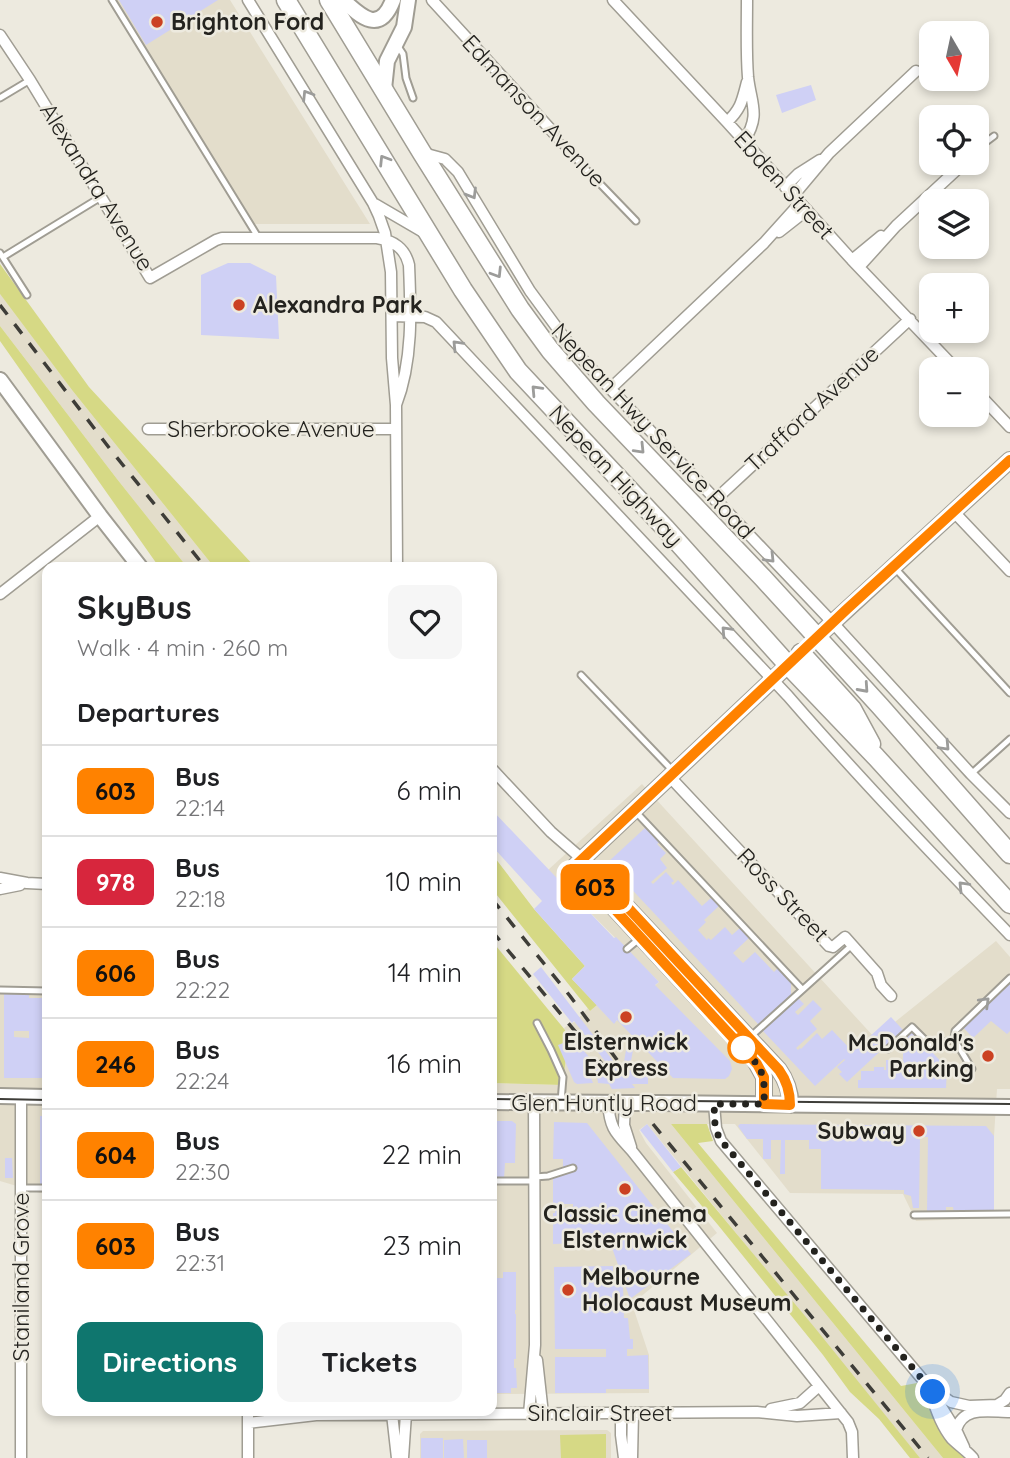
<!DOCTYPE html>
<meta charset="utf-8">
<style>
:root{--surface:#fff;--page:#f6f6f6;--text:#202124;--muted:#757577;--line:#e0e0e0;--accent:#0f766e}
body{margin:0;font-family:Quicksand,sans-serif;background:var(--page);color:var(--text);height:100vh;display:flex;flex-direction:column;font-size:26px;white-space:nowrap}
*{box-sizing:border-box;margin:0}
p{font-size:23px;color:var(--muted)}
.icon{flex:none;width:38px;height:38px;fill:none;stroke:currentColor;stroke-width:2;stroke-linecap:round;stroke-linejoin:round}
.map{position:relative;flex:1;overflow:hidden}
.details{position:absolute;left:42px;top:562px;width:455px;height:854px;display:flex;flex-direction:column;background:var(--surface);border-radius:14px;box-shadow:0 4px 10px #0003}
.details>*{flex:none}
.badge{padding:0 14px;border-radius:10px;font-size:24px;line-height:46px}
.needle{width:46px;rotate:171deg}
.fabs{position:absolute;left:919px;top:21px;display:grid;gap:14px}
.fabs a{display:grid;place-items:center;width:70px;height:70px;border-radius:14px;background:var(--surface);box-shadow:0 4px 10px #0003;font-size:35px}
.you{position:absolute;width:35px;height:35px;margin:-18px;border:5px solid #fff;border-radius:50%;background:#1a73e8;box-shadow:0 0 0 10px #1a73e833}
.map>.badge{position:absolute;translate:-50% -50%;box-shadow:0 0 0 4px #fff}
h2{padding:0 35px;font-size:26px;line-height:63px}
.round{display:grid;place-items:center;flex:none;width:74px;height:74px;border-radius:14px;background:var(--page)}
.headline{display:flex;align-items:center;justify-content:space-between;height:119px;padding:0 35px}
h1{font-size:33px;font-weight:700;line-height:52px}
.action{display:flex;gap:14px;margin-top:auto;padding:14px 35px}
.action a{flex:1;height:80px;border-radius:14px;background:var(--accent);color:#fff;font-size:28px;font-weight:700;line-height:80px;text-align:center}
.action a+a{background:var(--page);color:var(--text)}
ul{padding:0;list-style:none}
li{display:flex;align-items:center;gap:21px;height:91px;padding:0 35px;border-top:2px solid var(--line)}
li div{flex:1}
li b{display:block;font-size:26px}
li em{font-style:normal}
li .badge{min-width:77px;font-weight:700;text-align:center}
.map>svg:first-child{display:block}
</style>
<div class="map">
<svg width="1010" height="1458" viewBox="0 0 1010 1458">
<rect width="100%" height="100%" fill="#edeadf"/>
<!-- built -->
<path fill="#e3ddcb" d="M109 0H230L370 224H246Z
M0 294 72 390 214 567H187L117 479 0 326Z
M642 784 875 1038 996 941 1010 957V1089H997L994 1136V1218L916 1221 903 1194 790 1193 735 1124H671L943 1458H920L647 1124 639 1130 646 1143 717 1233 632 1304 649 1355V1393L492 1394V1083L563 1085 565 1030 564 1028 571 1023 575 1022 588 1008 590 1011 597 1005 614 1023 659 982 548 870Z
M0 988H47V1193H40L0 1181Z
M607 1430 611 1433V1458H420V1434L423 1431Z"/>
<!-- green -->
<path fill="#d6d985" d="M0 264 89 387 255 567H214L72 390 0 294Z
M0 326 117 479 187 567H159L0 341Z
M492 854 534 909 585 966 572 979 597 1005 590 1011 492 889Z
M492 941 565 1030 566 1055 563 1085 492 1083Z
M671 1124H707L713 1141 698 1143 901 1386 917 1383 933 1410 942 1429 964 1458H943Z
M681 1167 815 1328 920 1458H910L879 1419 850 1392 823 1355 718 1225 673 1172Z
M606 1434V1458H561L560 1435Z"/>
<!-- building -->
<path fill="#cfd0f5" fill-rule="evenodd" d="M119 0H218L146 45Z
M811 85 816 100 782 113 776 95Z
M228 263H250L276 276 279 339 201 335V275Z
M492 810 614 938 616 937 659 982 655 985 730 1061 732 1069 729 1076 725 1079 673 1078 617 1020 614 1024 572 979 585 966 534 909 542 901 492 846Z
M646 827 660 842 657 844 666 853 660 859 667 868 651 882 653 884 666 872 674 881 671 883 673 885 678 880 702 906 711 898 719 906 704 920 706 922 698 930 707 940 708 938 711 940 725 927 732 935 740 928 749 938 733 953 743 963 755 952 774 972 778 968 791 982V995L759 1025 607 863Z
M541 967 617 1066 624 1062 627 1044 634 1045 630 1066 625 1070 648 1071V1084H632L635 1088 612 1089 609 1084 598 1083 597 1076 591 1078 593 1083 577 1084 574 1082 558 1045 574 1039 600 1070 611 1069 574 1021 572 1023 533 974Z
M1010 982V1031L1007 1034 991 1021 973 1038 962 1026Z
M4 994H29V998H47V1078H4ZM14 1031H29V1038L14 1037Z
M798 998 804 1004 795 1012 798 1015 813 1000 822 1009 810 1021 817 1029 796 1048 798 1050 800 1048 801 1049 817 1033 822 1039 832 1030 852 1051 854 1049 855 1050 891 1017 903 1030 847 1082 839 1074 842 1072 837 1067 845 1060 844 1059 815 1086 763 1031Z
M912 1032 929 1048 928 1051H931L947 1068 946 1088H858V1080H861V1071H874V1067H884V1070H886V1060H901V1069H903V1041Z
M40 1116H47V1185H40Z
M492 1121H512L516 1124 515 1163H505L504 1179 496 1178V1144H492Z
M554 1122 587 1123 691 1254 630 1299 610 1242 585 1243 583 1235V1243L553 1244V1213H555V1208H573V1204H553V1178L577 1169 573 1165 563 1169V1159H553Z
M647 1124 681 1167 673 1172 640 1130Z
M740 1124 986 1126 994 1136V1212L954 1213 953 1207H946V1212H927L928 1137H920L919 1208H913L911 1196 904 1194V1190L821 1189V1149H809V1140H785V1174H780L781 1140H771V1159H763V1139H747L738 1126Z
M5 1158H12L13 1178H5Z
M613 1266V1285H623L624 1318H628L630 1339H633V1349H627V1356L648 1355 649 1389H606V1393H555V1357H606V1349H555L554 1267Z
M503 1272H516V1310H515V1314H516V1359H514V1368H516L517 1388H511V1393H492V1278H503Z
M421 1438H443V1458H421Z
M463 1439 464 1458H444V1440Z
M467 1440H487V1458H467Z"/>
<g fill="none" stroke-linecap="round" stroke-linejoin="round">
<!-- lane casing -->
<g stroke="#a09d93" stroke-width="9">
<path id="lane" d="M112 0 258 237
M397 45 403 54 406 78 413 98
M0 98 30 80
M553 132 552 134 636 221
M982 145 994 136
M0 253 27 295
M3 257 101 197
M894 567 1010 693
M581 675 672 770
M971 774 1010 739
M634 810 802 989
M627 949 639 939
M0 990 47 991
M537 1023 551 1050 563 1077 561 1102
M749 1038 852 945
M888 1049 912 1027 931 1046 954 1039
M972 1069 954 1039 955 1031 1010 978
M535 1177 548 1176 573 1168
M492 1181H534
M21 1188H47
M914 1215 1010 1214"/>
</g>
<!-- street casing -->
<g stroke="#a09d93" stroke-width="13">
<path id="street" d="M248 0 373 203 379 216 385 233 391 272 392 358 396 405 397 567
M432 0 553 132
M613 0 727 122 852 260 956 369
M0 35 30 80 150 278 216 240 222 238H377C394 241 405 248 409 265 411 311 413 361 396 405
M727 122C741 109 742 101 747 82
M744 141C761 115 751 104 748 77 746 52 747 25 747 0
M976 151 982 145
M423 153 445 159 458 172 530 291 566 340 584 361 833 623 971 774 1010 813
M785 187 798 174 820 160
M793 196 829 153 916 71
M375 204 423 232
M779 232 807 210
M852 260 881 236
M859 267 896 226 964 163
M392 316 425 317 436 322 788 696C859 778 935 857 1010 935
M610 389 764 243 800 203
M976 391 1010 427
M148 429H395
M715 500 910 319
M954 512 1010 571
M0 594 100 516
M492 769 551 832 582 859
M670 777 829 946 833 947 845 937 877 973 881 985 891 996
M0 878 27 883 47 884
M0 889 20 885
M21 1097V1458
M608 1103C610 1129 615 1132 632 1151L848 1422 852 1432 853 1458
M625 1103 624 1125 631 1147
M714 1104 716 1128 721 1141 929 1387 958 1434 964 1447
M537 1360 543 1414
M935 1391 951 1402 969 1406 997 1405 1005 1400 1010 1393
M932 1398C937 1412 942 1427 952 1439 959 1446 967 1451 973 1458
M771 1409 800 1403 819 1386
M248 1410V1458
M280 1410 302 1413
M621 1413V1435L624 1458
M392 1414 397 1458
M529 1414 535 1345 534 1102
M248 1423 316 1415 757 1412 797 1416 841 1413
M956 1430C963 1405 989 1412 1010 1412
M403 1458 406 1414
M632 1458 633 1413"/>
</g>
<!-- secondary casing -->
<g stroke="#a09d93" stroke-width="18">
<path id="secondary" d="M343 0C362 18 380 34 393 0
M384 89 387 61 404 27 408 0
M0 380 100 516 140 567
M817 637 1010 460
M582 859 779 1070C787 1081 790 1091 791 1105
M0 1096 47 1097
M492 1102 627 1103
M661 1103 1010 1107
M764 1104V1077L754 1059 575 866 788 665"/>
</g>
<!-- highway casing -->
<g stroke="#a09d93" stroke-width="21">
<path id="highway" d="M286 0 463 290 518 371 666 529 788 665 876 757 1010 904
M329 0 422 153 520 309 550 350 596 403 763 578 880 706 1010 854
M801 653 852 709 871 744"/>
</g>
<!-- lane -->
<use href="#lane" stroke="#fff" stroke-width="5"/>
<!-- street -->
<use href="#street" stroke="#fff" stroke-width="10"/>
<!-- secondary -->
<use href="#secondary" stroke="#fff" stroke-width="14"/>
<!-- highway -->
<use href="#highway" stroke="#fff" stroke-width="18"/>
<!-- tram -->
<path stroke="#3e3d38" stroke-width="2" d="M0 1099 47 1100
M492 1099 1010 1104"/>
<!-- rail -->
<path stroke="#3e3d38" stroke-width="3.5" stroke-dasharray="12 12" stroke-linecap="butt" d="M0 305 110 449 205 567
M492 899 570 996 620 1064
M492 931 607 1070
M653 1124 928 1458"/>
<!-- secondary-bridge casing -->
<g stroke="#a09d93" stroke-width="18" stroke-linecap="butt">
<path id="secondary-bridge" d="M627 1103H661"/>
</g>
<!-- secondary-bridge -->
<use href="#secondary-bridge" stroke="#fff" stroke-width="14"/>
</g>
<!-- one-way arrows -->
<defs><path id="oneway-chevron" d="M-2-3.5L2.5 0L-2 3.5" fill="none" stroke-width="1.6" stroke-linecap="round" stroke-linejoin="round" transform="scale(1.75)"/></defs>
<g stroke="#9c9c9a">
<use href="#oneway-chevron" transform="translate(307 95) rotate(-122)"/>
<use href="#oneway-chevron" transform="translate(384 160) rotate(-122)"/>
<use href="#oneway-chevron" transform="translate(472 194) rotate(59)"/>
<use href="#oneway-chevron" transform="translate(497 273) rotate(58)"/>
<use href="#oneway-chevron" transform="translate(457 345) rotate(-134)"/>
<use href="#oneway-chevron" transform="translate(536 390) rotate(-133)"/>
<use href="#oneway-chevron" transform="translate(640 449) rotate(46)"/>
<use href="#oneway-chevron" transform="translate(770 558) rotate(46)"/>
<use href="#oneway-chevron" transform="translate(726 631) rotate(-133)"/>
<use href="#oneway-chevron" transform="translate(864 688) rotate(48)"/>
<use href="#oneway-chevron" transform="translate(945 746) rotate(47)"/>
<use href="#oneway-chevron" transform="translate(963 886) rotate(-134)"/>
<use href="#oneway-chevron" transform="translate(985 1002) rotate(-44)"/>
</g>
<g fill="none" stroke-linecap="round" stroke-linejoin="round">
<!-- line casing -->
<g stroke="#fff" stroke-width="16">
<path id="line" d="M590 867 779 1070C787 1081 790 1091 790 1105L764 1104V1077L757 1064 575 866 847 609 1010 460"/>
</g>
<!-- line -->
<use href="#line" stroke="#ff8200" stroke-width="10"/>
<!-- walk -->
<path stroke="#24231f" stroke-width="7" stroke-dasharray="0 12.6" d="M743 1048 741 1045C763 1071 765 1071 764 1104H714L715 1125 719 1138 933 1392"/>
</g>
<!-- markers -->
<g fill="#cb4122" stroke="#edeadf" stroke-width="2.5">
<circle cx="157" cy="22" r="7"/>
<circle cx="239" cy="305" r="7"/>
<circle cx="626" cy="1017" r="7"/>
<circle cx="988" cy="1056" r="7"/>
<circle cx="919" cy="1131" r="7"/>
<circle cx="625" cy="1189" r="7"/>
<circle cx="568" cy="1290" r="7"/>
</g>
<circle fill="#fff" stroke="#ff8200" stroke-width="3.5" cx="743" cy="1048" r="14"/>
<g text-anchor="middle" stroke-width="5" stroke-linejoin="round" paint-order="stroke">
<!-- poi labels -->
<g font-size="23" font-weight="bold" fill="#24231f" stroke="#edeadf" text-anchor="start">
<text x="171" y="30">Brighton Ford</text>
<text x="253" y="313">Alexandra Park</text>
<text x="626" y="1050" text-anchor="middle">Elsternwick<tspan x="626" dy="26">Express</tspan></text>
<text x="974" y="1051" text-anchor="end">McDonald's<tspan x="974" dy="26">Parking</tspan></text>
<text x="905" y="1139" text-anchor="end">Subway</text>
<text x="625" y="1222" text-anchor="middle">Classic Cinema<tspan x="625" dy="26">Elsternwick</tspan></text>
<text x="582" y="1285">Melbourne<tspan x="582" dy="26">Holocaust Museum</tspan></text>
</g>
<!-- street labels -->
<g font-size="23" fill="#24231f" stroke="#edeadf">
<text transform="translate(534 111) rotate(47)" y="8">Edmanson Avenue</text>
<text transform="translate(784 185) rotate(48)" y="8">Ebden Street</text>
<text transform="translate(97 187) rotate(58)" y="8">Alexandra Avenue</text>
<text transform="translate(812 409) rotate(-43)" y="8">Trafford Avenue</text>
<text x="271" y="437">Sherbrooke Avenue</text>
<text transform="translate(653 431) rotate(47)" y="8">Nepean Hwy Service Road</text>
<text transform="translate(616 476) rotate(47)" y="8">Nepean Highway</text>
<text transform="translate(783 895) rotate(46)" y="8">Ross Street</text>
<text x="604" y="1111">Glen Huntly Road</text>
<text transform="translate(21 1277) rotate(-90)" y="8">Staniland Grove</text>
<text x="600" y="1421">Sinclair Street</text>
</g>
</g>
</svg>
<div class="fabs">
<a><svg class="needle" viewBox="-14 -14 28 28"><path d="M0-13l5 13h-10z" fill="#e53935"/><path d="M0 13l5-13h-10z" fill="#757577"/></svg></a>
<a><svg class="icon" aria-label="locate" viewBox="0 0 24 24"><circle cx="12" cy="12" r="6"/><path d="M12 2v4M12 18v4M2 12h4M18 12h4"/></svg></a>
<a><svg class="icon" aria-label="layers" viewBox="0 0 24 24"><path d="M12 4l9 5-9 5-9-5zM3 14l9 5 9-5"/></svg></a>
<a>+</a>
<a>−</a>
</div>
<div class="you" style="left:933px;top:1392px"></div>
<b class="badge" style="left:595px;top:887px;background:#ff8200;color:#111">603</b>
<section class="details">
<div class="headline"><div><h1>SkyBus</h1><p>Walk · 4 min · 260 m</p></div><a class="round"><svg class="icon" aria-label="heart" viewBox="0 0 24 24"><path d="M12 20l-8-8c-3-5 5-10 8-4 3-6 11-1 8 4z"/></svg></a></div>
<h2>Departures</h2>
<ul>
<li><span class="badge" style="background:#ff8200;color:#111">603</span><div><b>Bus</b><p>22:14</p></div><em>6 min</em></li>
<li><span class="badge" style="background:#d7263d;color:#fff">978</span><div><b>Bus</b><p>22:18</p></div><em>10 min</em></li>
<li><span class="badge" style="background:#ff8200;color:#111">606</span><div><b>Bus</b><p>22:22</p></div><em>14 min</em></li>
<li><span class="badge" style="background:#ff8200;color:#111">246</span><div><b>Bus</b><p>22:24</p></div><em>16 min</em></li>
<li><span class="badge" style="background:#ff8200;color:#111">604</span><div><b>Bus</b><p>22:30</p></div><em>22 min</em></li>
<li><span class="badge" style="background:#ff8200;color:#111">603</span><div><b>Bus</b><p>22:31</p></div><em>23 min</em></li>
</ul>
<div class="action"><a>Directions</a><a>Tickets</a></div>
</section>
</div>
